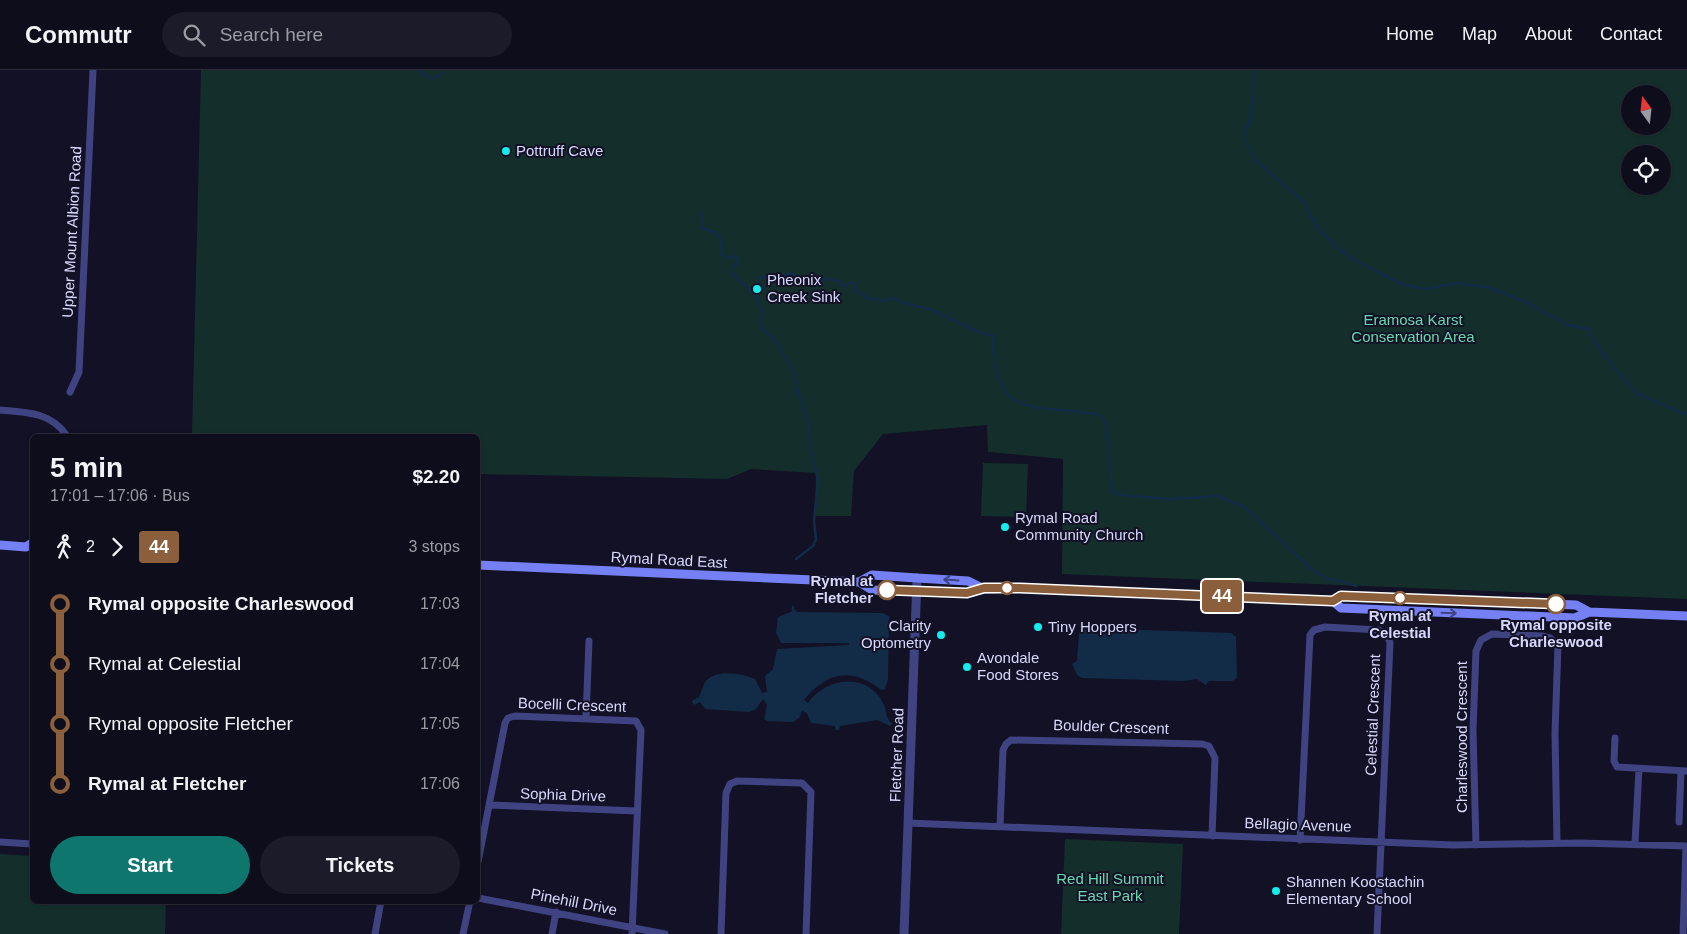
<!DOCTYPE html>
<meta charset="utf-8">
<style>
:root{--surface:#0e0d1c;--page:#1c1b29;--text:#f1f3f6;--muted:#9b9ca3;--line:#2e2d3b;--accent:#0f766e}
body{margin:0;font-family:Arial,sans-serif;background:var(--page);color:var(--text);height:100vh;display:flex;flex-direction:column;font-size:19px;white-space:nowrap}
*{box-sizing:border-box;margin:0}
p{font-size:16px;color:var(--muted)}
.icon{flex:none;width:28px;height:28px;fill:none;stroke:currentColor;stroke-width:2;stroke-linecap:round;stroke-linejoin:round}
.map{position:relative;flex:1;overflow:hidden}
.side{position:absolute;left:30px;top:364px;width:450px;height:470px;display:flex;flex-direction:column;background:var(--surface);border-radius:8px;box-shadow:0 1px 4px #0004,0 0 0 1px var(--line)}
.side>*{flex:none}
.badge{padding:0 10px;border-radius:4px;font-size:18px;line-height:32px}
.needle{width:32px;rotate:345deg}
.buttons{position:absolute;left:1621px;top:15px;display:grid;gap:10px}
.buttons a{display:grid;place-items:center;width:50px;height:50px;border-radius:50%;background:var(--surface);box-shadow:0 1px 4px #0004,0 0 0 1px var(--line);font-size:25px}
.map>.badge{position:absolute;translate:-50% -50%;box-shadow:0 0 0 2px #fff}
.legs{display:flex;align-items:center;gap:8px;height:55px;padding:0 20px;font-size:16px}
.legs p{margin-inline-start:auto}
.summary{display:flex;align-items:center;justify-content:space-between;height:85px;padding:0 20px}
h1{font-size:28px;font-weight:600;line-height:38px}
.cta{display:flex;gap:10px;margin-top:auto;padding:10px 20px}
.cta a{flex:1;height:58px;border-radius:30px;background:var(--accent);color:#fff;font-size:20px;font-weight:600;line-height:58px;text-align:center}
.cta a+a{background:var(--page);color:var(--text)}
ul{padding:0 20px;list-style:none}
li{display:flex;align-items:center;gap:18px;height:60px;font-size:19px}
li i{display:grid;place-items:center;width:8px;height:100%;margin:0 6px;background:currentColor}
li i::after{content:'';width:12px;height:12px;margin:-6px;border:4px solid;border-radius:50%;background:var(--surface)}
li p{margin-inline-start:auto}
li:first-child i{background:linear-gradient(#0000 50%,currentColor 0)}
li:last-child i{background:linear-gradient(currentColor 50%,#0000 0)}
header{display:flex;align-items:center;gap:30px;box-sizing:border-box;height:70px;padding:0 25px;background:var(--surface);border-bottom:1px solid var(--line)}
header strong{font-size:24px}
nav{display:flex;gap:28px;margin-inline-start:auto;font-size:18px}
.search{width:350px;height:45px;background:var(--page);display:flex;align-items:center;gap:12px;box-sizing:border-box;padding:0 18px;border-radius:28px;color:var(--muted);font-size:19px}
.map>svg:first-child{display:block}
</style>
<header>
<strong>Commutr</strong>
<div class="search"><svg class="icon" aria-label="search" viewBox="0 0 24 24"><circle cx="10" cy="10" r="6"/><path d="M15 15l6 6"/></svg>Search here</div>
<nav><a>Home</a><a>Map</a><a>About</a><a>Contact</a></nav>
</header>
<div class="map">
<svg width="1687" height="864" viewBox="0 0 1687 864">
<rect width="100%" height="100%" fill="#121125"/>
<!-- green -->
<path fill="#142f2b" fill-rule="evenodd" d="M201 0H1687V529L1062 504 1063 389 988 382 987 355 883 364 854 401 851 446H815L816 403 751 399 727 409 478 404V366H192ZM1630 24H1662V56H1630ZM1630 84H1662V116H1630Z
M983 393 1028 394 1026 447 981 446Z
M1065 769 1183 774 1179 864H1061Z
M0 784 32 786V831H166L165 864H0Z"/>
<!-- water -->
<path fill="#122c48" d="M796 540 797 542 883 543 889 546 888 609 885 619 881 620C853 597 827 601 804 630L808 633C826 607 868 602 883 633 888 642 884 645 892 654L890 656 877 650 840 656 839 660H835V656L811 653 807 643 802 641 799 648 793 652 767 651 764 649 767 635 763 629 756 639 749 642 705 639 700 632 694 635 692 631 699 627C701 623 703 616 705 612 716 598 742 604 755 609L763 625 762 623 767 622 765 606 773 599 777 579 849 575V573H781L776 563 778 547Z
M1087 558 1231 563 1236 567 1237 608 1232 611H1209L1206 615 1197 609 1184 611 1082 608 1078 606 1072 594 1077 591 1079 563Z"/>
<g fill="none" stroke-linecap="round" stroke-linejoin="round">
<!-- stream -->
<path stroke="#122c48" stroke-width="2.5" d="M419 0 432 9 443 3
M1254 0 1251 47 1244 67 1255 90 1304 132 1316 156 1336 177 1355 190 1401 214 1425 219 1457 213 1491 218 1526 232 1568 255 1588 259 1602 283 1636 323 1687 345
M700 142 703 147 702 158 716 163 721 169V184L730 188 735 186 738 189V193L732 197V203L755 225 763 245 760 251 763 260 771 266 779 276 794 303 798 324 809 354 810 377 818 411 814 451 816 469 813 476 796 489
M755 225 764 218 758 211 761 207 783 206 791 203 810 212 829 209 839 211 844 216 852 212 856 215 855 220 870 230 874 228 883 231 894 228 903 233 932 240 976 261 993 266C992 355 1038 332 1100 345L1106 353 1112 421 1120 425 1170 429 1218 426 1243 436 1312 499 1327 509 1342 511 1356 516
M793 540V537"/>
<!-- minor -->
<path stroke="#3f4381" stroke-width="7" d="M70 322 79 302 93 0
M0 340C26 342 51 342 67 366
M586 648 589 571
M1615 668 1614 691 1617 697 1687 701
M489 735 637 741
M1679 752 1681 701
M908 753 1453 775 1580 773 1687 776
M1000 757 1003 680 1006 674 1011 670 1202 674 1209 676 1215 688 1212 766
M1300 770 1310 565 1314 560 1325 557 1379 560 1388 567 1390 573 1377 864
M0 772 32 774
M1635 773 1639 699
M1476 775 1473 660 1476 581 1481 570 1492 564 1542 566 1550 568 1558 575 1555 663 1557 773
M478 792 505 653 508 648 515 646 636 651 641 660 632 864
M478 828 665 864
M375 864 381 831
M463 864 470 831
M552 864 556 842
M721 864 726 723 730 714 737 711 802 713 811 722 806 864
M1683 864 1686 776"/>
<!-- tertiary -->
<path stroke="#3f4381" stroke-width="9" d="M904 864 917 508"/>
<!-- secondary -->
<path stroke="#7680f5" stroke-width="9" d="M0 475 26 477 32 473
M478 495 859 512 872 520 967 523 984 519 1019 518 1333 531 1341 526 1576 535 1589 542
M859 512 872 505 917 508 968 511 984 519
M1333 531 1341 538 1575 548 1589 542 1687 546"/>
</g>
<!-- one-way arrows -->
<defs><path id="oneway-shaft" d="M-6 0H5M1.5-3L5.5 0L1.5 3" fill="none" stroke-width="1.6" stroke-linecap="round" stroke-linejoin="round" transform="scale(1.25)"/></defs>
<g stroke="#3f4383">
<use href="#oneway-shaft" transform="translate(951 510) rotate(-176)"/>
<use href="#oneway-shaft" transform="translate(1449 543) rotate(2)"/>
</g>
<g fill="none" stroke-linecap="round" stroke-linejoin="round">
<!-- line-1 casing -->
<g stroke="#fff" stroke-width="11">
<path id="line-1" d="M887 520 967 523 984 518H1020L1333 531 1341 526 1556 534"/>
</g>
<!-- line-1 -->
<use href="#line-1" stroke="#8b5e3c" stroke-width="8"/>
</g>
<!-- markers -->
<g fill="#12eeed" stroke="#121125" stroke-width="2">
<circle cx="506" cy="81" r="5"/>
<circle cx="757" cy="219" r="5"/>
<circle cx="1005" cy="457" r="5"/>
<circle cx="1038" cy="557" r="5"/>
<circle cx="941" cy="565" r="5"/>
<circle cx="967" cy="597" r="5"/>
<circle cx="1276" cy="821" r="5"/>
</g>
<g fill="#fff" stroke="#8b5e3c" stroke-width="2.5">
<circle cx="1007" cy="518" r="6"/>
<circle cx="887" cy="520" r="9"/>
<circle cx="1400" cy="528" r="6"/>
<circle cx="1556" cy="534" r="9"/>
</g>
<g text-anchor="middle" stroke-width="4" stroke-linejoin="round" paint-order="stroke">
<!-- poi labels -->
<g font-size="15" fill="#d8d8fc" stroke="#121125" text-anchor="start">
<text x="516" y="86">Pottruff Cave</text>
<text x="767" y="215">Pheonix<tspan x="767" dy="17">Creek Sink</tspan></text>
<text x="1015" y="453">Rymal Road<tspan x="1015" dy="17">Community Church</tspan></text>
<text x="931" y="561" text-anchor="end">Clarity<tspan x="931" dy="17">Optometry</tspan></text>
<text x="1048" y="562">Tiny Hoppers</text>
<text x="977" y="593">Avondale<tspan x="977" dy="17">Food Stores</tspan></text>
<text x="1286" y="817">Shannen Koostachin<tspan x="1286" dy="17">Elementary School</tspan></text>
</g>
<!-- street labels -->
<g font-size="15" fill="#d8d8fc" stroke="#121125">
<text transform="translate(72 162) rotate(-87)" y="5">Upper Mount Albion Road</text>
<text transform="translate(669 490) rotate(3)" y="5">Rymal Road East</text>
<text transform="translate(572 635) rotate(2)" y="5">Bocelli Crescent</text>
<text transform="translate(1373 645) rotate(-88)" y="5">Celestial Crescent</text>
<text transform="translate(1111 657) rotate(2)" y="5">Boulder Crescent</text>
<text transform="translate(1462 667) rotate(-90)" y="5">Charleswood Crescent</text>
<text transform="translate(897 685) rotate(-88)" y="5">Fletcher Road</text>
<text transform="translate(563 725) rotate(2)" y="5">Sophia Drive</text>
<text transform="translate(1298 755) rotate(2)" y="5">Bellagio Avenue</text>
<text transform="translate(574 832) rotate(11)" y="5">Pinehill Drive</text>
</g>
<!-- park labels -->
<g font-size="15" fill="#68d8b0" stroke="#121125">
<text x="1413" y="255">Eramosa Karst<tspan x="1413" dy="17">Conservation Area</tspan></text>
<text x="1110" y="814">Red Hill Summit<tspan x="1110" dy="17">East Park</tspan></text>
</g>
<!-- stop labels -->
<g font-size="15" font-weight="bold" fill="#d8d8fc" stroke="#121125">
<text x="873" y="516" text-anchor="end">Rymal at<tspan x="873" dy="17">Fletcher</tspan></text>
<text x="1400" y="551">Rymal at<tspan x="1400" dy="17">Celestial</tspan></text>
<text x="1556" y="560">Rymal opposite<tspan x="1556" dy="17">Charleswood</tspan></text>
</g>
</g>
</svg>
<div class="buttons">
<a><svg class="needle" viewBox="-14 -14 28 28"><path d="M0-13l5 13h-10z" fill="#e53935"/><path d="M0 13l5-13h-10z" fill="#9b9ca3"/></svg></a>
<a><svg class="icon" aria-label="locate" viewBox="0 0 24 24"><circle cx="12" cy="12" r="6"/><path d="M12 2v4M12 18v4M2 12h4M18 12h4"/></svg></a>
</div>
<b class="badge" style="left:1222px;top:526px;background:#8b5e3c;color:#fff">44</b>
<section class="side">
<div class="summary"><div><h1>5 min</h1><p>17:01 – 17:06 · Bus</p></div><b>$2.20</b></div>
<div class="legs"><svg class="icon" aria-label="walk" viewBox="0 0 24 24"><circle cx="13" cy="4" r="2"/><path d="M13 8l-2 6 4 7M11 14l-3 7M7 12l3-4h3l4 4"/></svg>2<svg class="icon" aria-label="forward" viewBox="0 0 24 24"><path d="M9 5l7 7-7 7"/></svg><b class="badge" style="background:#8b5e3c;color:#fff">44</b><p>3 stops</p></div>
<ul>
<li><i style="color:#8b5e3c"></i><b>Rymal opposite Charleswood</b><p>17:03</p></li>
<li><i style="color:#8b5e3c"></i><span>Rymal at Celestial</span><p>17:04</p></li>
<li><i style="color:#8b5e3c"></i><span>Rymal opposite Fletcher</span><p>17:05</p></li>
<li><i style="color:#8b5e3c"></i><b>Rymal at Fletcher</b><p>17:06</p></li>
</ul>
<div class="cta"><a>Start</a><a>Tickets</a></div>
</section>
</div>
